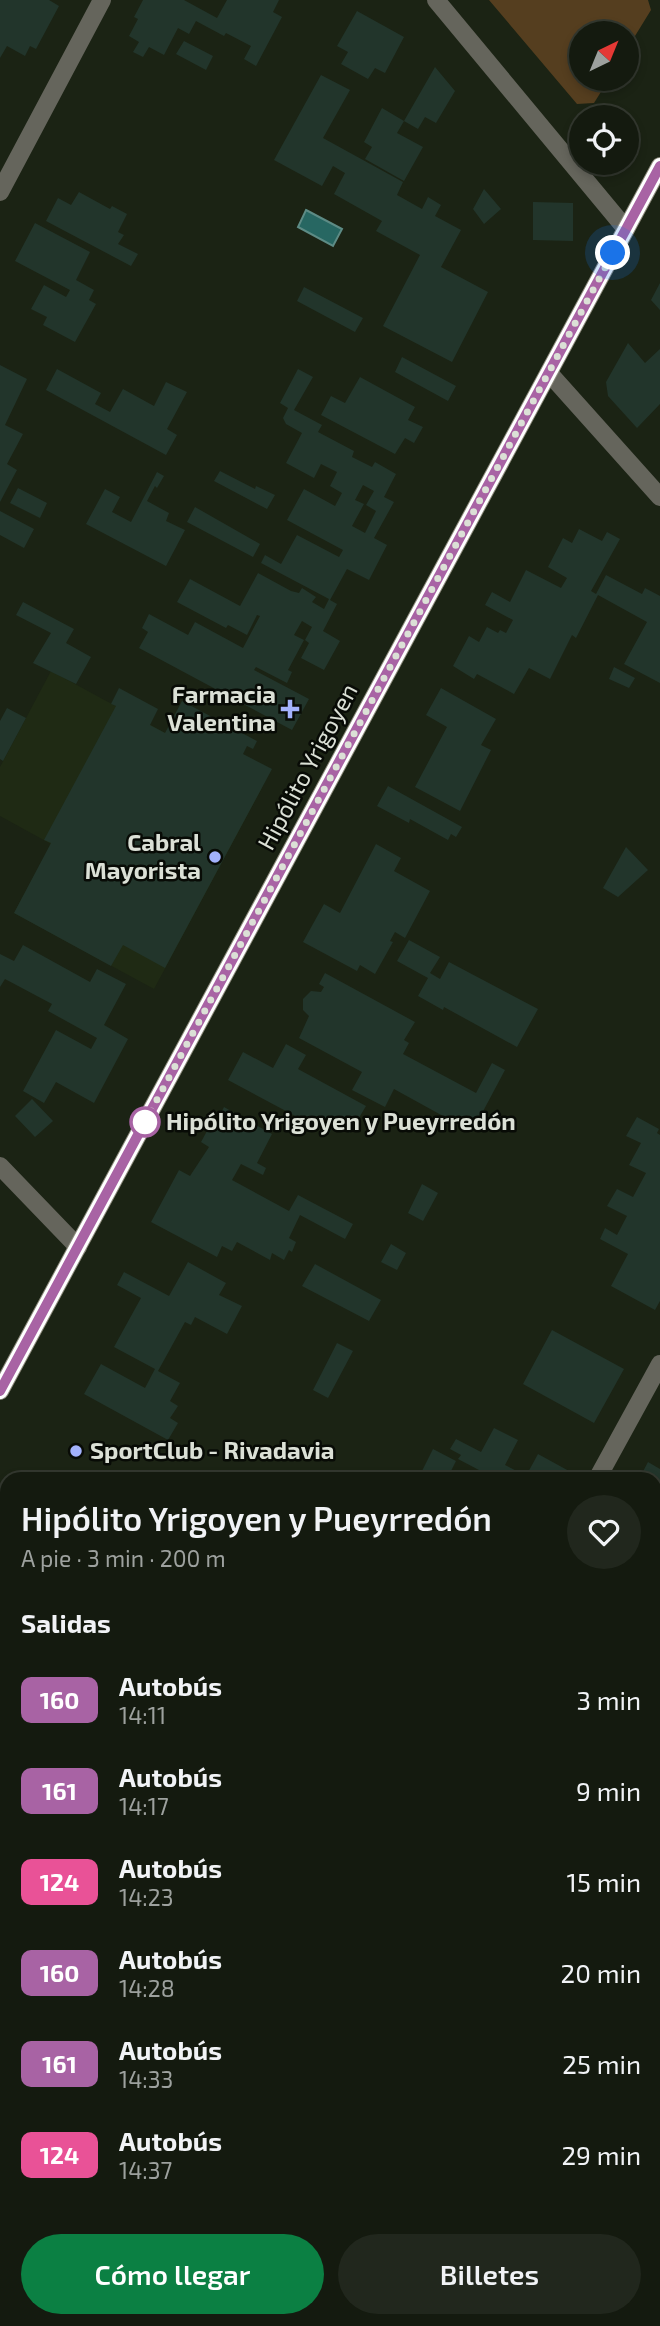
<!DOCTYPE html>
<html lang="es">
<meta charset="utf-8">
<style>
:root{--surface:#141a0f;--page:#21271d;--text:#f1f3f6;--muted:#9da19e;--line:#33382f;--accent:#0b8043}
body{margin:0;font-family:"Exo 2",sans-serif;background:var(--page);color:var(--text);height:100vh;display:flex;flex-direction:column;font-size:26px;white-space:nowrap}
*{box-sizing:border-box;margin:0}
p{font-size:23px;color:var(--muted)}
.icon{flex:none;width:38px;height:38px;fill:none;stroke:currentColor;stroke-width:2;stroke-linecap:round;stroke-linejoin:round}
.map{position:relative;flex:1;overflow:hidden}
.sheet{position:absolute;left:0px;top:1472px;width:662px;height:856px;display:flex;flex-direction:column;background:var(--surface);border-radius:21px 21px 0 0;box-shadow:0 4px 10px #0003,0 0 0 2px var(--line)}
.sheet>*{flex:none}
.badge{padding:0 14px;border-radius:10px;font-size:24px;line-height:46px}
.needle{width:46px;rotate:43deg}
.fabs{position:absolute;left:569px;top:21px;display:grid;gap:14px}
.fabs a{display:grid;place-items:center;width:70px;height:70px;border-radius:50%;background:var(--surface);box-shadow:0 4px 10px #0003,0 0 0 2px var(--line);font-size:35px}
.you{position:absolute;width:35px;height:35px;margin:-18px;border:5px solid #fff;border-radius:50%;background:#1a73e8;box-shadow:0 0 0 10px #1a73e833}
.map>.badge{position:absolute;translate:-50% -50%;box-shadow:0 0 0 4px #fff}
h2{padding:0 21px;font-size:26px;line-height:63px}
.round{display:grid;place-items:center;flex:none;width:74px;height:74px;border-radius:37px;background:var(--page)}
.headline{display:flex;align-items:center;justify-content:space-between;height:119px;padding:0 21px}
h1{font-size:33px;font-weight:600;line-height:52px}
.cta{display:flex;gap:14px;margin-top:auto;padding:14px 21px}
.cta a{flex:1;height:80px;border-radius:42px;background:var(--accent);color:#fff;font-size:28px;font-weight:600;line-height:80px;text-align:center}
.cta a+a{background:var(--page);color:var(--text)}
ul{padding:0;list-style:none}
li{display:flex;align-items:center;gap:21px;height:91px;padding:0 21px}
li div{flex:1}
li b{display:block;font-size:26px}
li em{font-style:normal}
li .badge{min-width:77px;font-weight:700;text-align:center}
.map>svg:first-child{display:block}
</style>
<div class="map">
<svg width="660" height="2326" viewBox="0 0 660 2326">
<rect width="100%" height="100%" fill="#1b2314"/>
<!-- built -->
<path fill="#1f2a14" d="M51 671 263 786 154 989 14 913 51 844 0 816V767Z"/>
<!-- green -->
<path fill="#553e1f" d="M489 0H648L651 10 627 49 626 33H581V79H609L594 103 577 104Z"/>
<!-- water -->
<path fill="#276762" stroke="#5d8b85" stroke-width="2" d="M306 210 342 229 333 246 298 227Z"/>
<!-- building -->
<path fill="#22352b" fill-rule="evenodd" d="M0 0H49L59 6 36 49 30 46 25 56 7 46 0 58Z
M143 0H184L217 18 227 0H279L273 12 282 17 256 66 244 59 251 46 226 33 224 36 196 21 189 34 178 28 164 55 149 47 143 57 133 52 139 42 129 36 138 19 134 17Z
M357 11 404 37 385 73 375 68 368 79 341 64 348 52 337 46Z
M184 41 213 56 206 70 176 54Z
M435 67 455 91 436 123 425 117 418 129 404 121Z
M321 75 350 90 323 138 403 182 397 195 422 209 428 197 441 205 435 216 461 230 441 267 488 292 452 362 383 326 420 255 376 231 382 221 334 194 345 173 333 166 322 186 274 160Z
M382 108 404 121 397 133 423 147 404 181 365 159 372 147 364 142Z
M484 189 501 209 484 224 473 209Z
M79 192 110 209 112 206 127 214 118 232 124 235 118 244 138 254 131 266 46 221 58 198 71 205Z
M533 202 573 203V241L533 240Z
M35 223 90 252 76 280 94 290 89 300 96 304 75 342 43 325 47 317 31 309 44 285 66 297 70 290 15 261Z
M660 283V310L651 300Z
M304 287 363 318 355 332 297 301Z
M628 343 645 363 660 349V404L637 428 608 396 606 382Z
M402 357 456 386 448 401 395 372Z
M0 365 27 379 5 425 23 434 7 464 17 470 0 502Z
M57 369 101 393 95 404 110 412 123 389 154 406 166 382 187 392 167 429 177 435 166 455 46 390Z
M298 369 313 377 294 410 322 425 318 432 354 451 352 457 372 467 375 462 396 474 384 497 394 502 374 538 387 545 369 580 347 569 330 600 337 604 323 631 340 641 324 670 301 658 309 643 305 640 312 627 302 621 294 635 304 640 288 670 292 672 287 683 256 667 254 670 309 699 292 730 139 648 148 632 142 628 149 614 188 635 195 622 243 648 260 616 257 615 247 635 228 625 226 628 177 602 190 579 240 606 258 573 291 591 299 593 302 588 316 597 312 602 324 609 329 599 261 563 265 555 281 564 297 535 339 557 343 550 287 520 304 489 335 506 342 493 330 486 337 472 321 464 314 478 286 463 302 433 286 424 283 418 288 408 280 403ZM363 485 374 491 366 505 376 511 365 533 352 526 364 504 355 500Z
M360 377 415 407 408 420 423 427 414 443 405 438 395 454 321 415 331 396 345 403Z
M220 471 255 489 256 486 275 495 267 509 214 481Z
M157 472 164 476 157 488 155 486 147 501 169 513 166 521 185 530 166 566 86 524 105 489 120 497 112 512 131 522Z
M18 488 47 503 40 518 10 503Z
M195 507 260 544 253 557 187 522Z
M0 511 34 529 24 548 0 535Z
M579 529 602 541 607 532 620 539 591 591 596 594 606 575 642 594 645 588 660 596V683L624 664 647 622 598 595 576 638 572 635 550 679 529 668 514 694 477 674 474 679 453 666 469 636 479 642 487 627 498 633 500 630 506 633 513 620 485 605 492 592 510 602 526 570 561 588 567 578 548 567 563 538 572 543Z
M23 602 74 629 66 643 91 657 76 684 33 663 51 633 16 615Z
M614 667 635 678 629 688 609 679Z
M119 688 158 709 150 725 165 733 182 701 257 741 253 749 247 746 243 754 272 769 165 968 123 945 111 966 14 913 51 843 44 840 116 706 111 704Z
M441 688 496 719 481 745 491 750 460 811 415 787 447 727 426 715Z
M7 708 26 718 3 761 0 759V721Z
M388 786 462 827 456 837 451 834 448 840 410 819 409 823 377 806Z
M376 844 401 858 394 871 430 891 405 938 395 932 390 941 393 942 375 974 360 965 357 971 303 942 324 904 340 913Z
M626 847 648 870 618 897 603 888Z
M409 940 440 957 430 973 440 979 449 962 538 1009 517 1047 444 1007 443 1010 418 996 428 978 397 961Z
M23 945 90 982 97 969 126 984 104 1025 128 1039 94 1103 56 1082 44 1103 23 1091 56 1030 91 1049 97 1038 48 1011 52 1004 5 979 0 987V954L14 961Z
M325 973 415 1022 404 1040 409 1043 403 1054 476 1093 492 1063 505 1070 472 1132 394 1089 385 1107 352 1090 362 1072 299 1038 309 1016 303 1010V999L311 991 321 992 324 987 319 984Z
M286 1044 306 1055 298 1069 366 1106 350 1133 334 1124 329 1134 228 1080 243 1052 273 1068Z
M32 1099 53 1121 35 1137 15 1116Z
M224 1107 272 1134 257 1163 266 1168 263 1175 241 1164 232 1180 289 1211 298 1195 353 1224 345 1239 300 1215 289 1238 296 1242 292 1252 289 1250 284 1260 272 1253 270 1260 237 1242 232 1251 222 1246 217 1257 151 1222 179 1170 190 1176 209 1147 201 1142 207 1131 213 1129Z
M637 1117 659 1129 657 1133 660 1135V1301L655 1310 611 1286 628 1254 600 1239 605 1228 617 1235 627 1216 607 1206 617 1189 633 1197 646 1173 629 1165 641 1143 626 1136Z
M422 1184 438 1193 423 1221 408 1213Z
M391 1244 406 1253 397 1270 381 1262Z
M188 1262 226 1283 219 1295 242 1306 227 1334 195 1317 191 1325 185 1322 158 1371 180 1383 170 1401 178 1406 170 1418 178 1423 168 1440 84 1394 101 1364 145 1388 155 1369 114 1347 141 1298 117 1285 124 1272 169 1296Z
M315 1264 381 1300 369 1321 302 1286Z
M552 1330 624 1369 594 1423 523 1384Z
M337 1343 353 1351 328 1398 313 1390Z
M494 1428 518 1440 505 1465 526 1476 538 1454 569 1471 565 1479H496L458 1459 461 1455 450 1449 456 1439 481 1452Z
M433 1449 456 1461 447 1479H437L422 1471Z
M648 1462 660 1469V1544L654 1541V1479H639Z
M655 1573 660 1576V1624L654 1621Z
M654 1700 660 1703V1720L654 1730Z
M654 1859 660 1862V1918L655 1927 660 1930 658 1948 654 1946Z
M0 1963 7 1969V1987L0 1999Z
M654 2004 660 2009V2034L654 2041Z
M654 2159 660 2163V2237L654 2244Z
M328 2320H394L391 2326H324Z"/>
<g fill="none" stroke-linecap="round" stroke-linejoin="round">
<!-- street -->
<path stroke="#65655c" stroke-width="18" d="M436 0 626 229
M0 192 102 0
M549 373 660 497
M0 1166 78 1247
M597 1479 660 1364
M566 2320V2326
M197 2326 201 2320"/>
<!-- secondary -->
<path stroke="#8d8b7d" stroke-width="18" d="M0 1391 660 166"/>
<!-- primary -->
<path stroke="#aba997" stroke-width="18" d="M0 1822 7 1828
M0 1909 7 1914
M518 2320 524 2326
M621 2320 628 2326"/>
</g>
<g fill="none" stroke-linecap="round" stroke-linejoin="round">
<!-- line casing -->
<g stroke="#fff" stroke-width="16">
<path id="line" d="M0 1391 660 166"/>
</g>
<!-- line -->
<use href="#line" stroke="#a863a4" stroke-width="10"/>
<!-- walk -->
<path stroke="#dbe0d6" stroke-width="7" stroke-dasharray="0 12.6" d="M145 1122 613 253"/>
</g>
<!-- markers -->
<g fill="#a3b2fc" stroke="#080b06" stroke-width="2.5">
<path d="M286.5 698.5h7v7h7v7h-7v7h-7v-7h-7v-7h7z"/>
<circle cx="215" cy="857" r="7"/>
<circle cx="76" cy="1451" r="7"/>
</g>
<circle fill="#fff" stroke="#a863a4" stroke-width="3.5" cx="145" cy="1122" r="14"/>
<g text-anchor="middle" stroke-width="5" stroke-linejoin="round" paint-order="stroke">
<!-- poi labels -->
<g font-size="24" font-weight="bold" fill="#dbe0d6" stroke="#080b06" text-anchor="end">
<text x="276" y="703">Farmacia<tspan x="276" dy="28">Valentina</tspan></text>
<text x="201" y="851">Cabral<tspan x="201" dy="28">Mayorista</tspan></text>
<text x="90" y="1459" text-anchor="start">SportClub - Rivadavia</text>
</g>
<!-- street labels -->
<g font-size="24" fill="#dbe0d6" stroke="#080b06">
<text transform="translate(308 767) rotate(-62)" y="8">Hipólito Yrigoyen</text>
</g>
<!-- stop labels -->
<g font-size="24" font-weight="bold" fill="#dbe0d6" stroke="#080b06" text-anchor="start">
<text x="166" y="1130">Hipólito Yrigoyen y Pueyrredón</text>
</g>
</g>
</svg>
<div class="fabs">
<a><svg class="needle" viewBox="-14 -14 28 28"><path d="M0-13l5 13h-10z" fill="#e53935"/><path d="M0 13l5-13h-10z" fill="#9da19e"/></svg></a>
<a><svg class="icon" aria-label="locate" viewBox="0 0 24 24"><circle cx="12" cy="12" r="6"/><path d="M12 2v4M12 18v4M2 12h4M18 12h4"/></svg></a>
</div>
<div class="you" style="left:613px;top:253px"></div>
<section class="sheet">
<div class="headline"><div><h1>Hipólito Yrigoyen y Pueyrredón</h1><p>A pie · 3 min · 200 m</p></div><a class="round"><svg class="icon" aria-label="heart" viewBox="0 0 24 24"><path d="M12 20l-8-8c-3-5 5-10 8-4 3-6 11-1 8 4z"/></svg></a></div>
<h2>Salidas</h2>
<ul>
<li><span class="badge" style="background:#a863a4;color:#fff">160</span><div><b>Autobús</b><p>14:11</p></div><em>3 min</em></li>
<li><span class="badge" style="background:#a863a4;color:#fff">161</span><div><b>Autobús</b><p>14:17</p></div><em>9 min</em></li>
<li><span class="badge" style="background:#e95297;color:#fff">124</span><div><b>Autobús</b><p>14:23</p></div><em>15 min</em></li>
<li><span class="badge" style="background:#a863a4;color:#fff">160</span><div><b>Autobús</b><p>14:28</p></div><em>20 min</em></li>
<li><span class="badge" style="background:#a863a4;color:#fff">161</span><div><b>Autobús</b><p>14:33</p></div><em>25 min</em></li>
<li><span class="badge" style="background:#e95297;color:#fff">124</span><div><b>Autobús</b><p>14:37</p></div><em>29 min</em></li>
</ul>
<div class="cta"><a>Cómo llegar</a><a>Billetes</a></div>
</section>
</div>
